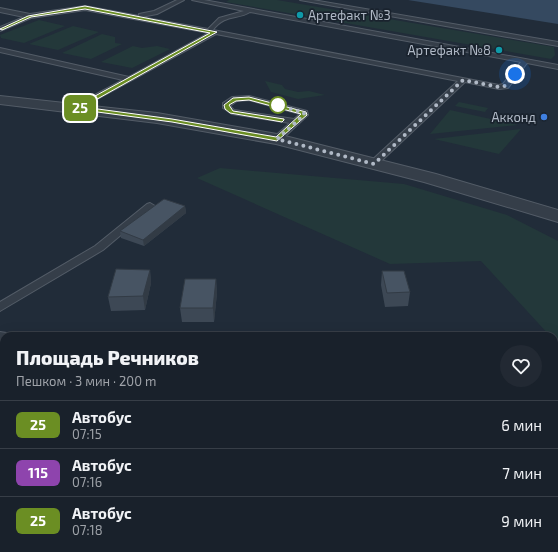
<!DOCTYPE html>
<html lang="ru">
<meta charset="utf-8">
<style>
:root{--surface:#19212b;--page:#222933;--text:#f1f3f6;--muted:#9fa3a9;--line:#373e47}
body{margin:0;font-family:"Exo 2",sans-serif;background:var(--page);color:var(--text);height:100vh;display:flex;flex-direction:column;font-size:15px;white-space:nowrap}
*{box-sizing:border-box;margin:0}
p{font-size:13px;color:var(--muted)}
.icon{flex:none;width:22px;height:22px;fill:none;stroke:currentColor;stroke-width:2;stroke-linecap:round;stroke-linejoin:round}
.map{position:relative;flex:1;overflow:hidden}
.side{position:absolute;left:0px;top:332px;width:558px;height:220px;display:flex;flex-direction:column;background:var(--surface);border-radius:12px 12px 0 0;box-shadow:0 4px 16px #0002,0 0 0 1px var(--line)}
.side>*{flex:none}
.badge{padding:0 8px;border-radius:6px;font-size:14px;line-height:26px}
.you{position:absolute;width:20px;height:20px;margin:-10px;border:3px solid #fff;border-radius:50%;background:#1a73e8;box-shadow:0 0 0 6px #1a73e833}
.map>.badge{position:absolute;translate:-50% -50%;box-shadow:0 0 0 2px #fff}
.round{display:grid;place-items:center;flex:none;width:42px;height:42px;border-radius:21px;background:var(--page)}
.head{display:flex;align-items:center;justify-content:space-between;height:68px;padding:0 16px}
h1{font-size:19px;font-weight:800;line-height:30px}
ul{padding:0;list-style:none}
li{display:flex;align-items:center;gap:12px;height:48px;padding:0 16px;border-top:1px solid var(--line)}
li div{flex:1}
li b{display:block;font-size:15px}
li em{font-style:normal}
li .badge{min-width:44px;font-weight:700;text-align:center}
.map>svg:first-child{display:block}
</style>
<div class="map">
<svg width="558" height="552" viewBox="0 0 558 552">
<rect width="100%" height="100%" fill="#212c39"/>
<!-- green -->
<path fill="#23383a" d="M229 0H277L554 47 555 55 551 59 226 2Z
M39 20 65 26 24 43 1 38 0 35Z
M73 26 99 32 58 50 29 44Z
M102 34 115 37V43L122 44 91 59 62 53Z
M133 46 142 48 157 46 170 49 132 68 101 62Z
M265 81 282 85 285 89 298 92 309 91 325 95 298 99 271 92Z
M459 102 488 108 485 112 455 106Z
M450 110 518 125 430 134Z
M521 129 499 154 434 139Z
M220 168 404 184 507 215 558 241V344L554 340V336H550L481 261 390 264 197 178Z"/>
<!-- water -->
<path fill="#354960" d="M408 0H558V24Z"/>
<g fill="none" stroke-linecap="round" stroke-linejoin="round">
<!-- service casing -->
<g stroke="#535c67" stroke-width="2">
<path id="service" d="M177 0H184L157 14 141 17 208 29 219 18 244 11 192 0H204L558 65V69L527 63 508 88 499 89 465 82 377 165H371L370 163 371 161 458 81 216 34 77 110 73 108 74 106 123 80 0 52V48L129 77 209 33 85 10 31 18 0 31V27L24 17 0 12V8L30 14 85 6 139 16V14L154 11ZM250 12 521 62 503 84 499 85 213 30C225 14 237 20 250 12Z
M300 0H313L558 42V46Z
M249 96 307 111 308 115 280 141H274L273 139 274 137 290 123 232 114 223 108V103L232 97ZM249 100 300 114 294 119 234 110 230 106 237 101Z
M150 203 155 206 153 208 103 250 0 311V302L95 246 147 204Z"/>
</g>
<!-- minor casing -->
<g stroke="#535c67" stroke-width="2">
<path id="minor" d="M0 96 157 113 277 134 436 174 558 210V222L424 182 276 144 157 123 0 104Z
M0 332 13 334 14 336H4V348H0Z
M554 366 558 367V388L554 386Z"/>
</g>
<!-- service -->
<use href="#service" fill="#353e49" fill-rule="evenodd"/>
<!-- minor -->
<use href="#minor" fill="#353e49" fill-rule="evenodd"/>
</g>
<!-- wall -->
<path fill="#3d4855" d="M185 206 186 213 144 246 121 238 120 231Z
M150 270 151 283 145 310 111 311 108 297Z
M382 271 410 292 408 306 385 307 381 285Z
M216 279 217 293 214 322H182L180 308Z"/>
<!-- shaded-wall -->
<path fill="#323b45" d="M185 206 186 213 144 246 143 240Z
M150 270 151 283 145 310 143 296Z
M216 279 217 293 214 322 213 308Z"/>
<!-- building -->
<path fill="#475463" stroke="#323b45" d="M164 199 185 206 143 240 120 231Z
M116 269 150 270 143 296 108 297Z
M382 271H404L410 292 387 293Z
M185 279H216L213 308H180Z
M542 550 543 552H529Z"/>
<!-- line -->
<path fill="#6b8e23" stroke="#fff" d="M85 6 217 32 83 107 172 119 276 137 301 114 249 100 236 101 229 105 233 111 284 119V120L282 122 230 113 225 109 224 105 233 98 249 97 306 112 307 115 277 141 172 122 75 109V107L210 33 85 9 31 17 2 30 0 29 28 16Z"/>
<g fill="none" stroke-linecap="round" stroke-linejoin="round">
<!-- walk -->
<path stroke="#b0b9c6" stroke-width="4" stroke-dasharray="0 7.2" d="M278 105 274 104 304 113V115L277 139 374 164 463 80 499 87 505 86 515 74"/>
</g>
<!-- markers -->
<g fill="#0f9aa8" stroke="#1a232e" stroke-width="1.5">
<circle cx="300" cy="15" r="4"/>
<circle cx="499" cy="50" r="4"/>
</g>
<circle fill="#fff" stroke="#6b8e23" stroke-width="2" cx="278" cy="105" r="8"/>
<circle fill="#3f7fe0" stroke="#1a232e" stroke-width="1.5" cx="544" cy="117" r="4"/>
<g text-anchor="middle" stroke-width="3.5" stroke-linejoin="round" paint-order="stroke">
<!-- far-poi labels -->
<g font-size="13" fill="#b0b9c6" stroke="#1a232e" text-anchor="end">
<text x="308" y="20" text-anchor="start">Артефакт №3</text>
<text x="491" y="55">Артефакт №8</text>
<text x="536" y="122">Акконд</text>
</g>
</g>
</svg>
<div class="you" style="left:515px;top:74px"></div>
<b class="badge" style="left:80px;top:108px;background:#6b8e23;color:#fff">25</b>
<section class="side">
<div class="head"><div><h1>Площадь Речников</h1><p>Пешком · 3 мин · 200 m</p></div><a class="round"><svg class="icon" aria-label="heart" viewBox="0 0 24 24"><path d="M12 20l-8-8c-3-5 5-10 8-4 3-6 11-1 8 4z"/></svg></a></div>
<ul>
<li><span class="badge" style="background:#6b8e23;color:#fff">25</span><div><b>Автобус</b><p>07:15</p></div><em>6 мин</em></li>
<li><span class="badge" style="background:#8e44ad;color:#fff">115</span><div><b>Автобус</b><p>07:16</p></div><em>7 мин</em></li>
<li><span class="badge" style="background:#6b8e23;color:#fff">25</span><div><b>Автобус</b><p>07:18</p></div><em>9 мин</em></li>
</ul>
</section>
</div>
